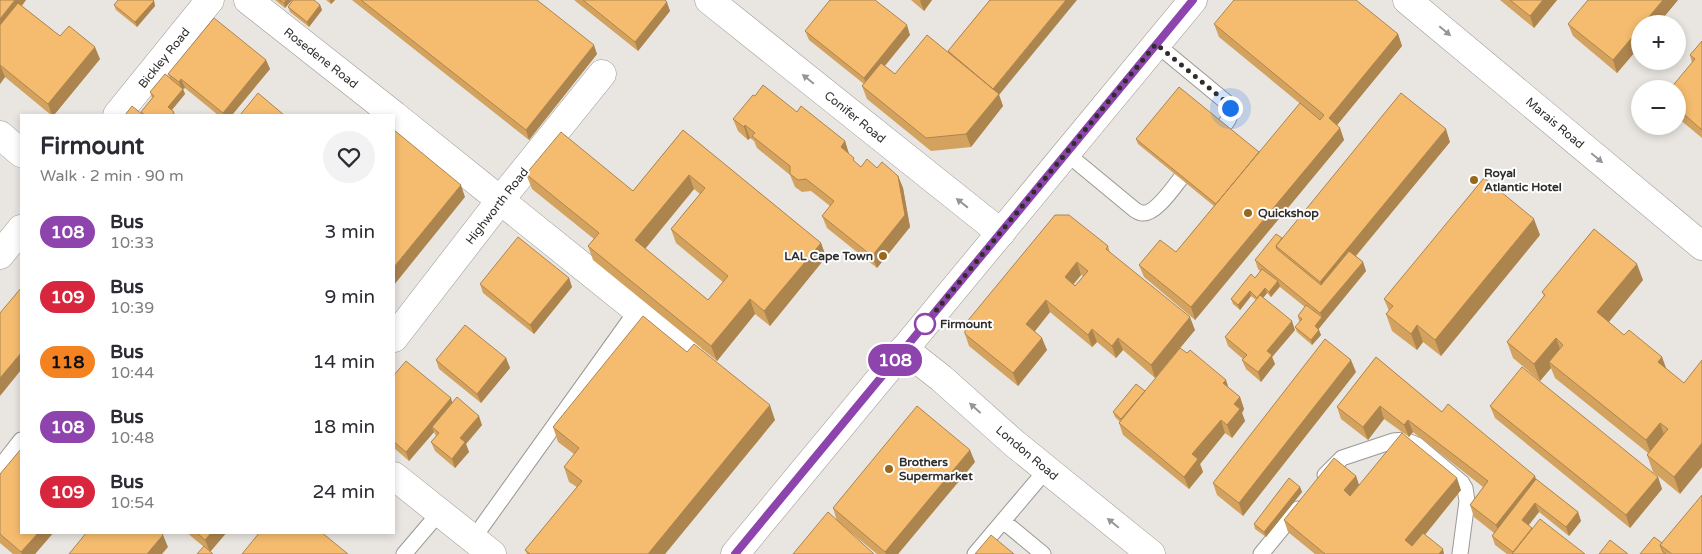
<!DOCTYPE html>
<meta charset="utf-8">
<style>
:root{--surface:#fff;--page:#f2f2f3;--text:#2b2b33;--muted:#7c7c81}
body{margin:0;font-family:"Varela Round",sans-serif;background:var(--page);color:var(--text);height:100vh;display:flex;flex-direction:column;font-size:19px;white-space:nowrap}
*{box-sizing:border-box;margin:0}
p{font-size:16px;color:var(--muted)}
.icon{flex:none;width:28px;height:28px;fill:none;stroke:currentColor;stroke-width:2;stroke-linecap:round;stroke-linejoin:round}
.map{position:relative;flex:1;overflow:hidden}
.side{position:absolute;left:20px;top:114px;width:375px;height:420px;display:flex;flex-direction:column;background:var(--surface);border-radius:0px;box-shadow:0 2px 8px #0003}
.side>*{flex:none}
.badge{padding:0 10px;border-radius:16px;font-size:18px;line-height:32px}
.fabs{position:absolute;left:1631px;top:15px;display:grid;gap:10px}
.fabs a{display:grid;place-items:center;width:55px;height:55px;border-radius:50%;background:var(--surface);box-shadow:0 2px 8px #0003;font-size:25px}
.you{position:absolute;width:25px;height:25px;margin:-12px;border:4px solid #fff;border-radius:50%;background:#1a73e8;box-shadow:0 0 0 8px #1a73e833}
.map>.badge{position:absolute;translate:-50% -50%;box-shadow:0 0 0 2px #fff}
.round{display:grid;place-items:center;flex:none;width:52px;height:52px;border-radius:26px;background:var(--page)}
.overview{display:flex;align-items:center;justify-content:space-between;height:85px;padding:0 20px}
h1{font-size:24px;font-weight:700;line-height:38px}
ul{padding:0;list-style:none}
li{display:flex;align-items:center;gap:15px;height:65px;padding:0 20px}
li div{flex:1}
li b{display:block;font-size:19px}
li em{font-style:normal}
li .badge{min-width:55px;font-weight:700;text-align:center}
.map>svg:first-child{display:block}
</style>
<div class="map">
<svg width="1702" height="554" viewBox="0 0 1702 554">
<rect width="100%" height="100%" fill="#e9e5e1"/>
<g fill="none" stroke-linecap="round" stroke-linejoin="round">
<!-- service casing -->
<g stroke="#9b9894" stroke-width="17">
<path id="service" d="M1156 44 1225 101C1231 110 1232 118 1223 126
M1066 153 1135 210C1137 211 1140 213 1142 213 1155 215 1173 188 1181 178
M0 467 21 440
M1325 475 1342 458 1393 441 1405 440 1417 445 1462 483 1465 488 1467 501 1460 554
M1003 521 1043 554
M473 539 637 310
M404 554 439 513
M975 554 1047 469
M1261 554 1298 509"/>
</g>
<!-- minor casing -->
<g stroke="#9b9894" stroke-width="29">
<path id="minor" d="M248 0 394 115
M709 0 1001 233
M1407 0 1702 246
M117 115 210 0
M394 115 688 351
M0 135 21 153
M0 255 21 229
M394 338 506 193 602 74
M904 349 941 378 1015 444 1151 554
M394 476 492 554"/>
</g>
<!-- secondary casing -->
<g stroke="#9b9894" stroke-width="29">
<path id="secondary" d="M735 554 1193 0"/>
</g>
<!-- service -->
<use href="#service" stroke="#fff" stroke-width="15"/>
<!-- minor -->
<use href="#minor" stroke="#fff" stroke-width="28"/>
<!-- secondary -->
<use href="#secondary" stroke="#fff" stroke-width="28"/>
</g>
<!-- wall -->
<path fill="#d3a25f" fill-rule="evenodd" d="M0 0H26L22 6 60 36 100 59 54 115H51L5 77 0 84Z
M275 0H292L285 8Z
M326 0H335L331 4Z
M352 0H537L597 54 529 140Z
M574 0H665L670 11 638 51Z
M911 0H932L924 11Z
M990 0 999 95 1003 106 971 147 931 151 867 99 862 86 864 84 809 40 805 31 910 35 885 66 895 74 948 53V51Z
M1500 0H1557L1534 28Z
M1678 0 1658 24H1640V46L1617 73 1573 36 1568 24Z
M154 1 155 6 137 27 116 10 114 5Z
M320 5 322 10 309 27 290 12 288 7Z
M1214 24 1398 34 1402 46 1337 125 1340 128 1344 140 1195 320 1144 277 1139 265 1176 252 1214 206 1138 144 1136 139 1259 152 1320 120 1219 37Z
M1702 41V138L1678 118V89L1692 63 1690 55Z
M266 60 270 69 232 115H218L185 88 183 89 185 94 172 110 174 112 175 115H125L141 114V112L152 98 150 92 170 78 168 74Z
M797 112 845 141 849 154 856 163 861 167 877 168 898 176 903 188 910 227 877 268 827 228 822 216 830 206 811 191 802 192 795 187 790 175 757 148 754 141 750 138 748 140 738 131 733 119Z
M683 130 821 243 826 257 770 326 755 314 717 361 593 260 588 246 594 239 532 189 526 174 633 191ZM694 189 700 194 671 229 676 243 723 282 708 300 645 249Z
M1450 142 1356 256 1363 262 1366 271 1318 329 1321 335 1312 345 1297 332 1295 327 1301 322 1299 321 1298 316 1305 307 1280 287 1271 297 1267 293 1263 298 1295 330 1272 357 1275 364 1261 382 1246 369 1242 360 1243 359 1228 346 1225 337 1256 300 1251 296 1240 310 1233 304 1231 299 1255 278 1260 271 1258 269 1255 260 1282 238Z
M1540 235 1441 356 1423 342 1417 350 1392 331 1386 314 1389 311 1384 299Z
M1108 246 1110 253 1195 330 1155 378 1123 350 1116 358 1097 342 1092 347 1050 312 1035 331 1047 350 1018 386 969 346 965 334V324ZM1081 275 1083 276 1075 286 1074 284Z
M569 278 572 287 534 334 483 293 480 284Z
M1643 280 1609 322 1624 335 1662 357 1680 494 1653 472 1647 455 1648 453 1555 378 1551 368 1540 381 1513 358 1507 342 1544 296 1542 292Z
M687 352 775 420 665 554H527L525 550 577 487 569 482 564 467 574 454 558 442 553 427Z
M1376 357 1442 412 1536 479 1578 512 1581 521 1569 536 1539 512 1528 525 1532 528 1585 554H1507L1495 545 1492 536 1494 533 1474 517 1470 505 1483 487 1413 432 1409 437 1384 419 1368 440 1341 419 1337 407Z
M506 358 510 368 481 403 439 369 436 360Z
M1356 372 1243 516 1217 495 1213 483Z
M394 375 452 402 482 425 466 444 469 452 455 468 435 451 431 442 436 436 434 432 409 461 394 448Z
M1229 388 1240 397 1244 409 1242 413 1245 421 1232 438 1225 433 1200 464 1203 472 1189 489 1123 435 1119 423 1120 422 1115 417 1113 412 1145 391Z
M1490 406 1658 477 1662 489 1630 528 1495 418Z
M975 462 898 554H877L837 521 833 508Z
M0 474 21 532H54L35 554H13L0 543Z
M1356 476 1359 485 1461 490 1425 535 1444 554H1315L1288 532 1284 520Z
M1300 487 1302 492 1266 537 1255 529 1254 524Z
M186 532H227L210 552Z
M1662 543 1672 554H1640Z"/>
<!-- shaded-wall -->
<path fill="#ac844e" d="M15 0H26L0 32V19Z
M286 0H292L285 8 284 3Z
M330 0H335L331 4Z
M921 0H932L924 11 920 1Z
M1066 0H1077L999 95 1003 106 971 147 966 134 996 97 993 89Z
M1543 0H1557L1534 28 1530 16Z
M1663 0H1678L1658 24H1643Z
M154 1 155 6 137 27 135 22Z
M667 2 670 11 638 51 635 42Z
M320 5 322 10 309 27 307 22Z
M907 25 910 35 867 87 864 78Z
M1640 28V46L1617 73 1613 60Z
M1398 34 1402 46 1333 130 1329 118Z
M594 45 597 54 529 140 526 130Z
M95 47 100 59 54 115H52L48 104Z
M266 60 270 69 232 115H224L223 113Z
M0 65 5 77 0 84Z
M181 79 185 88 183 89 185 94 170 112 168 107 182 91 179 82Z
M745 125 750 138 748 140 744 127Z
M1340 128 1344 140 1195 320 1191 307Z
M1446 129 1450 142 1324 294 1320 282Z
M845 141 849 154 841 147Z
M689 175 694 189 640 255 635 240Z
M898 176 903 188 910 227 877 268 872 256Z
M461 185 465 197 394 285V267Z
M1534 219 1540 235 1441 356 1435 340Z
M821 243 826 257 770 326 764 311Z
M1077 262 1081 275 1069 289 1065 277Z
M1363 262 1366 271 1317 331 1315 326 1322 317 1320 313Z
M1637 264 1643 280 1603 329 1597 312Z
M569 278 572 287 534 334 530 325Z
M1278 281 1280 286 1271 297 1269 292Z
M1265 288 1267 293 1259 303 1257 298Z
M1250 291 1251 296 1240 310 1238 305Z
M750 299 755 314 717 361 711 346Z
M1046 300 1050 312 1030 337 1026 324Z
M1190 317 1195 330 1155 378 1151 365Z
M1292 321 1295 330 1272 357 1275 364 1261 382 1258 372 1267 351Z
M1417 325 1423 342 1417 350 1411 334Z
M1092 329 1097 342 1092 347 1088 335Z
M1319 330 1321 335 1312 345 1311 340Z
M1042 338 1047 350 1018 386 1013 373Z
M1118 338 1123 350 1116 358 1112 346Z
M1556 338 1562 355 1549 362 1551 368 1540 381 1534 364Z
M21 353V370L0 396V378Z
M1662 357 1668 373 1658 362Z
M506 358 510 368 481 403 477 394Z
M1351 360 1356 372 1243 516 1239 503Z
M1226 380 1230 392 1223 383Z
M1240 397 1244 409 1242 413 1245 421 1232 438 1227 425 1234 404Z
M451 398 454 408 432 427 434 432 409 461 406 452Z
M770 405 775 420 665 554H648Z
M1380 406 1384 419 1368 440 1363 427Z
M479 416 482 425 466 444 469 452 455 468 452 459 460 438Z
M1221 420 1225 433 1200 464 1203 472 1189 489 1184 477 1192 454Z
M1408 420 1413 432 1409 437 1404 425Z
M1660 423 1666 440 1652 457 1646 440Z
M1702 443V467L1680 494 1674 477Z
M970 450 975 462 898 554H886L885 552Z
M1356 476 1360 488 1348 502 1344 490Z
M1535 476 1539 489 1501 538 1496 525Z
M1658 477 1662 489 1630 528 1626 515Z
M1457 478 1461 490 1410 553 1405 540Z
M1300 487 1302 492 1266 537 1264 532Z
M1535 503 1539 512 1525 530 1522 520Z
M1578 512 1581 521 1569 536 1566 527Z
M39 532H54L35 554H22L21 552Z
M212 532H227L210 552 205 540Z
M163 535 168 547 162 554H147Z
M1443 549 1444 554H1439Z"/>
<!-- building -->
<path fill="#f5bc6f" stroke="#ac844e" fill-rule="evenodd" d="M0 0H15L0 19Z
M118 0H153L154 1 135 22 114 5Z
M279 0H286L284 3Z
M293 0H314L320 5 307 22 288 7Z
M361 0H537L594 45 526 130Z
M583 0H665L667 2 635 42Z
M830 0H875L907 25 864 78 805 31Z
M990 0H1066L993 89 948 51Z
M1234 0H1356L1398 34 1329 118 1340 128 1191 307 1139 265 1160 240 1176 252 1300 103 1320 120 1324 115 1214 24Z
M1510 0H1543L1530 16Z
M1588 0H1663L1643 24H1640V28L1613 60 1568 24Z
M18 3 60 36 69 26 95 47 48 104 0 65V66V25Z
M214 18 266 60 223 113 181 79 179 82 168 74Z
M927 35 999 94 966 134 926 138 862 86 881 63 895 74Z
M1702 41V130L1678 109V89H1670L1695 59 1690 55Z
M165 74 183 89 168 107 174 112 172 115H145L141 112 154 96 150 92Z
M763 85 797 112 801 106 845 141 841 147 854 158 853 160 861 167 867 159 877 168 882 162 898 176 905 215 872 256 822 216 834 201 806 179 798 180 790 174V166L752 136 755 133 745 125 744 127 733 119 753 95 755 96Z
M1179 87 1259 152 1216 204 1136 139Z
M258 93 284 115H240Z
M1401 93 1446 129 1320 282 1276 246Z
M132 106 143 115H125Z
M394 130 461 185 394 267Z
M683 130 821 243 764 311 750 299 711 346 588 246 599 233 526 174 561 132 633 191ZM689 175 705 188 671 229 728 276 708 300 635 240Z
M1484 178 1534 219 1435 340 1417 325 1411 334 1386 314 1393 306 1384 299Z
M1055 215H1069L1108 246 1106 249 1190 317 1151 365 1118 338 1112 346 1092 329 1088 335 1046 300 1026 324 1042 338 1013 373 965 334V324ZM1077 262 1088 271 1075 286 1065 277Z
M1594 229 1637 264 1597 312 1624 335 1629 330 1662 357 1658 362 1684 383 1702 360V443L1674 477 1647 455 1668 429 1660 423 1646 440 1549 362 1563 345 1556 338 1534 364 1507 342 1545 295 1542 292Z
M1276 234 1282 238 1276 246 1277 249 1321 285 1349 251 1363 262 1320 313 1255 260Z
M518 237 569 278 530 325 480 284Z
M1262 269 1278 281 1269 292 1265 288 1257 298 1250 291 1238 305 1231 299 1251 274 1255 278Z
M21 288V353L0 378V313Z
M1260 295 1292 321 1267 351 1272 355 1258 372 1242 360 1247 355 1225 337Z
M1306 305 1322 317 1315 326 1319 330 1311 340 1295 327 1302 319 1298 316Z
M643 316 687 352 694 344 770 405 648 554H530L525 550 582 481 564 467 579 448 553 427Z
M465 325 506 358 477 394 436 360Z
M1325 339 1351 360 1239 503 1213 483Z
M1180 348 1187 353 1190 350 1226 380 1223 383 1240 397 1234 404 1240 409 1227 425 1221 420 1192 454 1198 459 1184 477 1119 423Z
M1376 357 1442 412 1448 404 1535 476 1496 525 1470 505 1488 481 1408 420 1404 425 1380 406 1363 427 1337 407Z
M406 361 451 398 406 452 394 442V375Z
M1522 367 1658 477 1626 515 1490 406Z
M1136 384 1145 391 1121 419 1113 412Z
M457 397 479 416 460 438 465 442 452 459 431 442 439 433 432 427Z
M917 406 970 450 885 552 833 508Z
M1402 433 1457 478 1405 540 1412 546 1423 533 1443 549 1439 554H1325L1284 520 1334 458 1356 476 1344 490 1350 496Z
M21 449V532H39L21 552 0 534V474Z
M1289 478 1300 487 1264 532 1254 524Z
M1536 479 1578 512 1566 527 1535 503 1522 520 1532 528 1513 552 1492 536Z
M1702 495V554H1672L1660 545Z
M828 512 874 554H793Z
M1540 519 1585 554H1512Z
M87 532H161L163 535 147 554H69Z
M196 532H212L205 540Z
M260 532H321L348 554H242Z
M991 535 1014 554H975Z
M1654 537 1662 543 1660 545 1663 552 1666 554H1640Z
M1610 540 1628 554H1599Z
M204 546 213 554H197Z"/>
<!-- one-way arrows -->
<defs><path id="oneway-solid" d="M-6-.8H1V-3.2L6.5 0L1 3.2V.8H-6Z" transform="scale(1.25)"/></defs>
<g fill="#979696">
<use href="#oneway-solid" transform="translate(1445 31) rotate(40)"/>
<use href="#oneway-solid" transform="translate(808 79) rotate(-141)"/>
<use href="#oneway-solid" transform="translate(1597 158) rotate(40)"/>
<use href="#oneway-solid" transform="translate(962 203) rotate(-142)"/>
<use href="#oneway-solid" transform="translate(975 408) rotate(-138)"/>
<use href="#oneway-solid" transform="translate(1113 523) rotate(-141)"/>
</g>
<g fill="none" stroke-linecap="round" stroke-linejoin="round">
<!-- line casing -->
<g stroke="#fff" stroke-width="11">
<path id="line" d="M735 554 1193 0"/>
</g>
<!-- line -->
<use href="#line" stroke="#8e44ad" stroke-width="8"/>
<!-- walk -->
<path stroke="#2f2e2c" stroke-width="5" stroke-dasharray="0 9" d="M925 324 1156 44 1225 101 1230 108"/>
</g>
<!-- markers -->
<g fill="#99681b" stroke="#fff" stroke-width="2">
<circle cx="1474" cy="180" r="5"/>
<circle cx="1248" cy="213" r="5"/>
<circle cx="883" cy="256" r="5"/>
<circle cx="889" cy="469" r="5"/>
</g>
<circle fill="#fff" stroke="#8e44ad" stroke-width="2.5" cx="925" cy="324" r="10"/>
<g text-anchor="middle" stroke-width="4" stroke-linejoin="round" paint-order="stroke">
<!-- street labels -->
<g font-size="12" fill="#2f2e2c" stroke="#fff">
<text transform="translate(164 58) rotate(-51)" y="4">Bickley Road</text>
<text transform="translate(321 58) rotate(38)" y="4">Rosedene Road</text>
<text transform="translate(855 117) rotate(39)" y="4">Conifer Road</text>
<text transform="translate(1555 123) rotate(40)" y="4">Marais Road</text>
<text transform="translate(497 206) rotate(-52)" y="4">Highworth Road</text>
<text transform="translate(1027 453) rotate(40)" y="4">London Road</text>
</g>
<!-- poi labels -->
<g font-size="12" font-weight="bold" fill="#2f2e2c" stroke="#fff" text-anchor="start">
<text x="1484" y="177">Royal<tspan x="1484" dy="14">Atlantic Hotel</tspan></text>
<text x="1258" y="217">Quickshop</text>
<text x="873" y="260" text-anchor="end">LAL Cape Town</text>
<text x="899" y="466">Brothers<tspan x="899" dy="14">Supermarket</tspan></text>
</g>
<!-- stop labels -->
<g font-size="12" font-weight="bold" fill="#2f2e2c" stroke="#fff" text-anchor="start">
<text x="940" y="328">Firmount</text>
</g>
</g>
</svg>
<div class="fabs">
<a>+</a>
<a>−</a>
</div>
<div class="you" style="left:1230px;top:108px"></div>
<b class="badge" style="left:895px;top:360px;background:#8e44ad;color:#fff">108</b>
<section class="side">
<div class="overview"><div><h1>Firmount</h1><p>Walk · 2 min · 90 m</p></div><a class="round"><svg class="icon" aria-label="heart" viewBox="0 0 24 24"><path d="M12 20l-8-8c-3-5 5-10 8-4 3-6 11-1 8 4z"/></svg></a></div>
<ul>
<li><span class="badge" style="background:#8e44ad;color:#fff">108</span><div><b>Bus</b><p>10:33</p></div><em>3 min</em></li>
<li><span class="badge" style="background:#d7263d;color:#fff">109</span><div><b>Bus</b><p>10:39</p></div><em>9 min</em></li>
<li><span class="badge" style="background:#f58220;color:#111">118</span><div><b>Bus</b><p>10:44</p></div><em>14 min</em></li>
<li><span class="badge" style="background:#8e44ad;color:#fff">108</span><div><b>Bus</b><p>10:48</p></div><em>18 min</em></li>
<li><span class="badge" style="background:#d7263d;color:#fff">109</span><div><b>Bus</b><p>10:54</p></div><em>24 min</em></li>
</ul>
</section>
</div>
